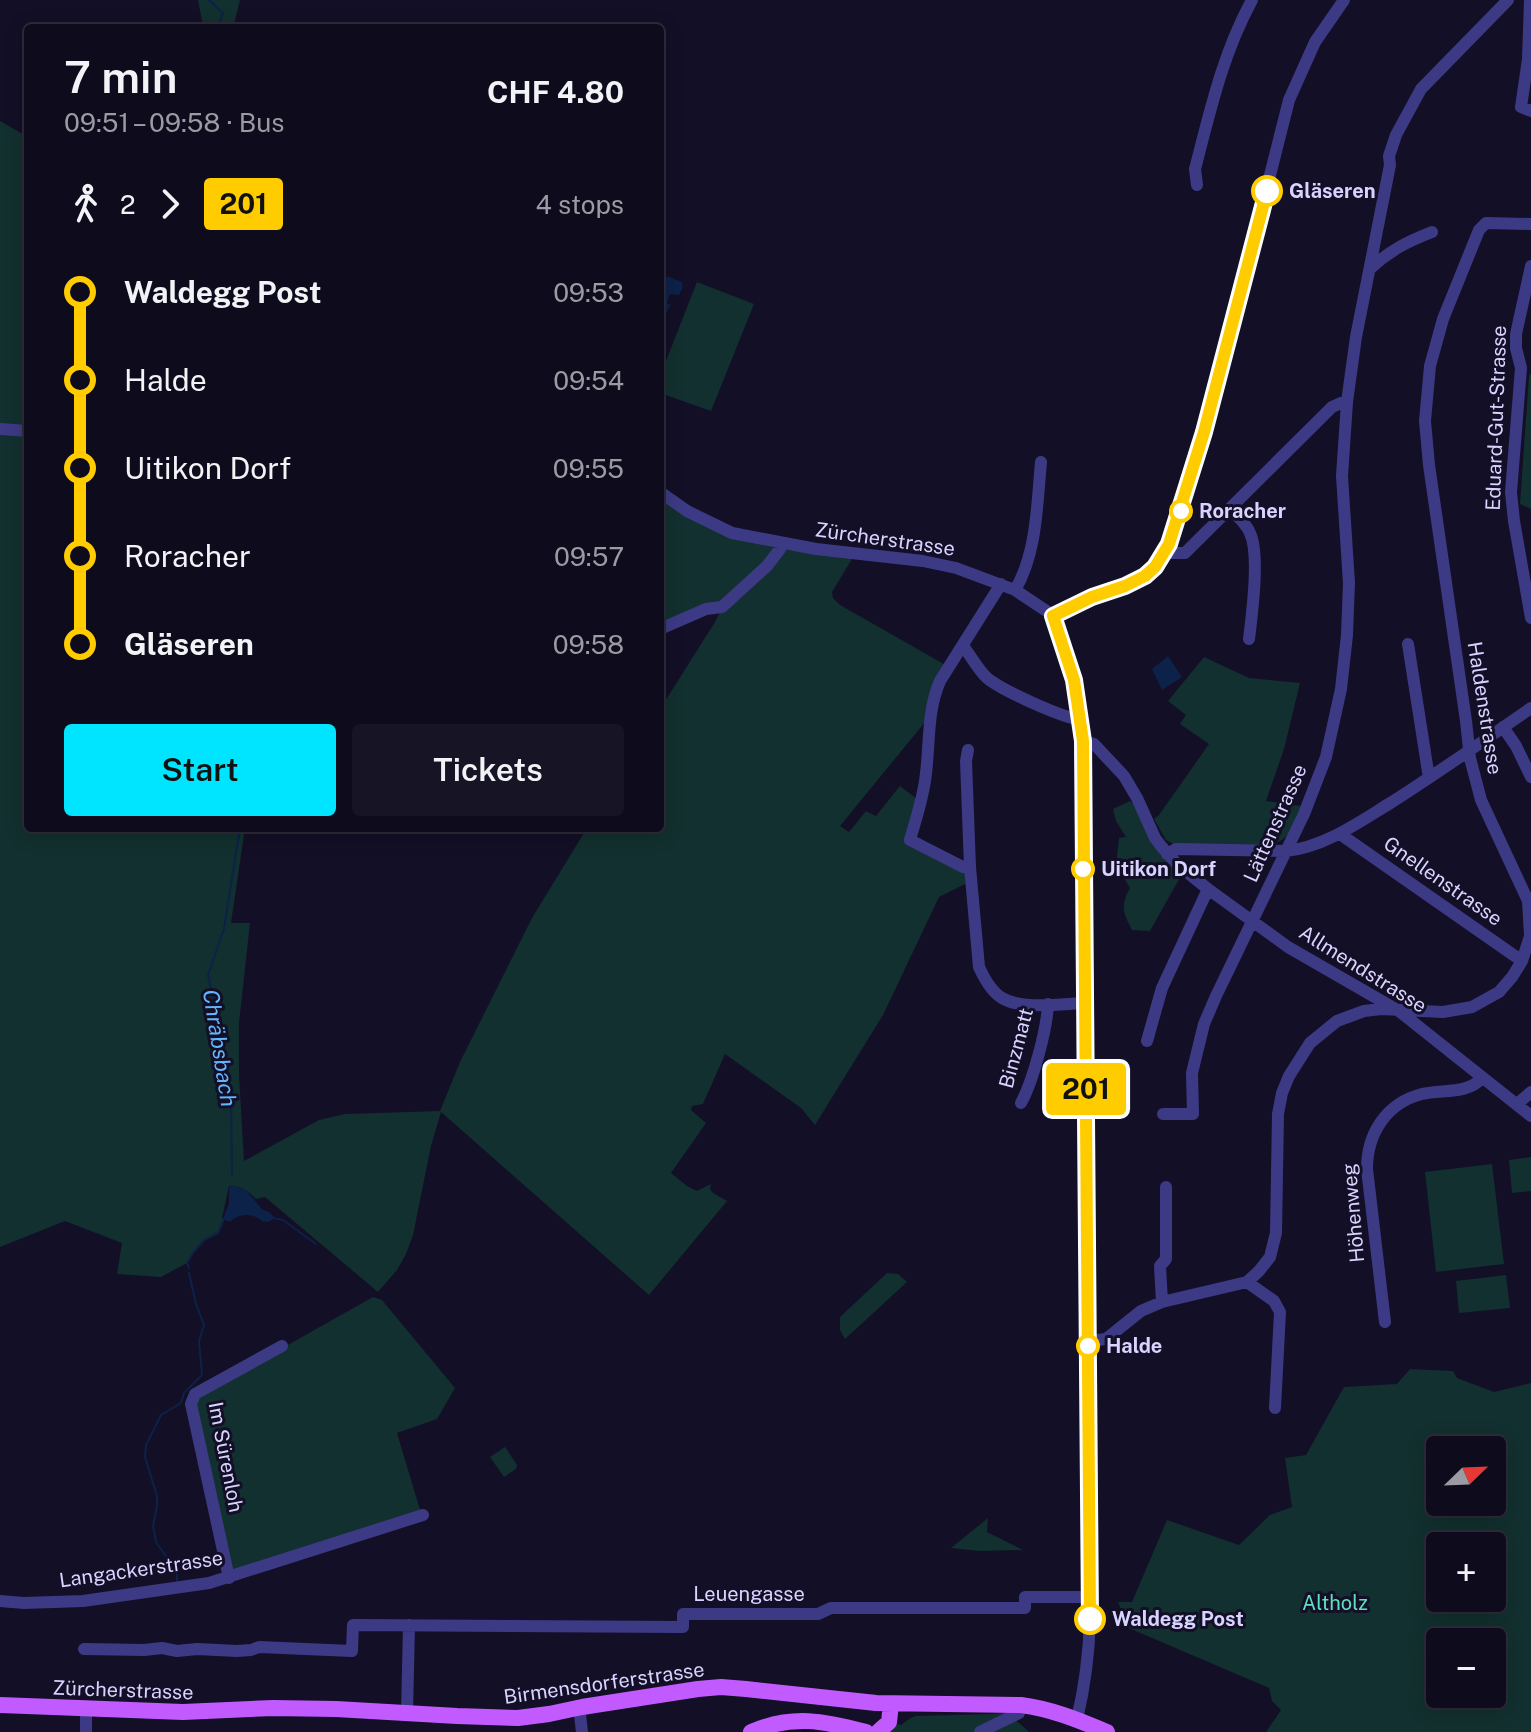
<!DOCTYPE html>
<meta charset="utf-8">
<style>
:root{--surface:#0e0b1c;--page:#171425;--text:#f1f3f6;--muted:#9b9ba3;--line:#2e2b3b;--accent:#00e5ff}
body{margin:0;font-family:"Public Sans",sans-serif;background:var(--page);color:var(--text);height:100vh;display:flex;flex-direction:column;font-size:30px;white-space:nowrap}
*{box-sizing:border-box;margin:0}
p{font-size:26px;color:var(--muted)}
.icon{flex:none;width:44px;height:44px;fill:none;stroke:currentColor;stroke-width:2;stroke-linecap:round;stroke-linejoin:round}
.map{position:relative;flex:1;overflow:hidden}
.drawer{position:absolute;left:24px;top:24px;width:640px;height:808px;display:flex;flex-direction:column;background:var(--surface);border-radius:8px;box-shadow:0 4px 20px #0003,0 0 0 2px var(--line)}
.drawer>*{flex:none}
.badge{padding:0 16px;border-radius:6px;font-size:28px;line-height:52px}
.needle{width:52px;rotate:67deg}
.tools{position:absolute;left:1426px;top:1436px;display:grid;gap:16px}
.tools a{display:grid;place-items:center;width:80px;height:80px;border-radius:8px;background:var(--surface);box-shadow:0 4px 20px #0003,0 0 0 2px var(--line);font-size:40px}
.map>.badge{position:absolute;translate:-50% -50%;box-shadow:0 0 0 4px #fff}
.legs{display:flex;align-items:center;gap:12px;height:88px;padding:0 40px;font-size:26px}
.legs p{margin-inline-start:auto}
.head{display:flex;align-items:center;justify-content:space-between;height:136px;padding:0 40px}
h1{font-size:44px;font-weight:600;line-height:60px}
.cta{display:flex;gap:16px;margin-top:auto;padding:16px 40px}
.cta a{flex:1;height:92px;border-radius:8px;background:var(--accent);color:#111;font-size:32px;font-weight:600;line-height:92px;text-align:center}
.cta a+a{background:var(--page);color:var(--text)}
ul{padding:0 40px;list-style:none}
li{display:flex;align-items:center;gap:28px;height:88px;font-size:30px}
li i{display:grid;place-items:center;width:12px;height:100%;margin:0 10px;background:currentColor}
li i::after{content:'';width:20px;height:20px;margin:-10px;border:6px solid;border-radius:50%;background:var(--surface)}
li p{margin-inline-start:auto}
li:first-child i{background:linear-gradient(#0000 50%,currentColor 0)}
li:last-child i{background:linear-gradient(currentColor 50%,#0000 0)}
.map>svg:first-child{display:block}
</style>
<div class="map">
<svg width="1531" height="1732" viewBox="0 0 1531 1732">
<rect width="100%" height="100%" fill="#130f26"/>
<!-- green -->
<path fill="#12302f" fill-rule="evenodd" d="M198 0H240L233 28H200L202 21Z
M0 121 28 137V828H245L231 923H250L239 1023V1075L244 1161 319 1120 345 1114 440 1111 460 1062 532 918 587 828H660V709L715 622 722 608 660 629V492L707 522 855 554 832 592 833 598 840 605 949 667 930 716 840 826 849 832 866 811 876 816 900 786 921 802 911 840 963 867 971 881 939 897 883 1015 815 1125 801 1108 725 1054 703 1104 692 1106 691 1110 706 1123 671 1173 687 1186 697 1191 711 1184 710 1189 713 1193 727 1201 649 1295 441 1112 431 1146 413 1235 406 1254 397 1270 378 1292 265 1197 256 1199C247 1190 242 1186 229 1186L222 1218 224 1219 218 1233 204 1240 193 1253 187 1263 161 1277 117 1274 122 1243 65 1221 0 1247Z
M697 282 754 304 711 411 660 393V376Z
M1531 373V509L1520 504 1529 376Z
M1204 657 1249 678 1300 683 1284 749 1266 801 1301 806C1293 825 1292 840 1269 845L1173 844 1166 840 1154 819 1159 815 1209 744 1180 724 1186 715 1168 701Z
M1130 801 1135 805 1182 874 1150 931 1132 930C1123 913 1120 906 1130 888L1116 865 1119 838 1126 837 1116 821 1113 809Z
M1531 1157V1191L1512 1193 1509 1160Z
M1492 1164 1504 1264 1436 1272 1425 1172Z
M887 1273 898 1274 907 1282 845 1339 840 1330V1317Z
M1506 1275 1510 1308 1459 1313 1456 1281Z
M373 1297 382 1300 455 1388 437 1419 397 1433 421 1513 234 1571 231 1568 194 1403 197 1396Z
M1410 1369 1453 1371 1457 1378 1494 1392 1531 1383V1732H1266L1281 1710 1272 1701 1269 1688 1124 1626 1123 1615 1118 1602H1132L1167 1520 1239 1545 1270 1515 1292 1507 1285 1458 1306 1455 1344 1387 1397 1384ZM1440 1450H1492V1502H1440ZM1440 1546H1492V1598H1440ZM1440 1642H1492V1694H1440Z
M505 1447 517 1465 516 1469 504 1477 490 1457Z
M988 1518 987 1532 1023 1550 979 1551 951 1548Z
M1007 1712 1029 1732H878L889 1722 901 1725 909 1719 915 1716 993 1714Z"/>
<!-- water -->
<path fill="#0c2248" d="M665 277H669L682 282 683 287 679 295 670 294 667 303 671 305 665 314 660 312V294Z
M1168 656 1182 677 1162 690 1152 669Z
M231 1185 246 1190 263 1210 269 1212 274 1217 273 1219 268 1222 262 1221C253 1213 239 1213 230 1222L223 1219 229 1203V1188Z"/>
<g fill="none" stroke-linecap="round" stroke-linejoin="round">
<!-- stream -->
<path stroke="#0c2248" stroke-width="2" d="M209 0 223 13 217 28
M232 1176 231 1098 226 1060 208 975 224 929 240 828
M273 1218 283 1220 316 1244
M189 1268 187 1263 193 1253 204 1240 218 1233 224 1219
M177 1581V1572L156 1542 153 1526 157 1506V1496L145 1457 146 1445 161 1415 181 1403 184 1393 202 1375 199 1341 204 1325 196 1304 189 1273"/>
<!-- minor -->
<path stroke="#3d3a85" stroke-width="12" d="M1530 0 1528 59 1521 107 1531 111
M1197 185 1195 169C1210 111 1223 53 1252 0
M1531 266 1516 334V348L1521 368 1511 492 1514 521 1531 618
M1371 268C1390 250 1409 241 1432 232
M0 429 28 431
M660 492 687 511 732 533 816 549 923 561 956 568 1015 590 1048 612 1056 624 1076 689 1083 741 1090 1619C1089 1653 1085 1686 1077 1719
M1230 509C1237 516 1246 523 1250 533 1260 554 1252 614 1249 639
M1164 553H1185L1332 407 1341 403 1347 402
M1015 590C1037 553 1037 504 1041 462
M1053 616 1092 597 1134 582 1155 567 1169 544 1181 511 1221 369 1289 100 1315 42 1344 0
M660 629 706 609 722 607 767 566 780 549V543
M1408 644 1429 778
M963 646C971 656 977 668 986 677 999 689 1064 719 1080 719
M1503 727 1516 746 1531 777
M1083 741 1094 744 1124 776 1137 798 1155 838 1161 846 1177 864 1208 889 1288 947 1399 1011 1531 1116
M968 750 966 761 970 867 979 967C984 978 992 992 1002 998 1022 1010 1061 1004 1085 1003
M1340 834 1522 961
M1167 854 1176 849 1286 851C1325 847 1359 822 1392 802 1439 772 1485 740 1531 708
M970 867H963L910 840C916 818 924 796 926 773 930 741 927 711 940 681L1001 584
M1147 1041 1162 988 1208 889
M1021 1103C1033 1081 1047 1029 1048 1004
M1517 1104 1531 1092
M1163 1114H1193L1192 1073 1204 1024 1216 996 1304 814 1326 757 1341 689 1347 635 1349 583 1342 476 1347 402 1356 337 1390 165 1389 156 1396 135 1421 89 1508 0
M1247 1282 1274 1301 1280 1312 1275 1408
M1162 1302 1160 1266 1166 1259V1187
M1385 1322 1367 1169C1367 1134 1386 1103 1422 1094 1442 1089 1467 1095 1482 1078
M1088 1341 1106 1339 1141 1311 1162 1302 1247 1282 1259 1271 1270 1257 1276 1233 1278 1114 1282 1093 1289 1076 1310 1043 1337 1021 1364 1011 1381 1009 1443 1012 1472 1007 1499 992 1512 977 1522 961 1530 936 1528 901 1481 800 1470 758 1466 721 1429 465 1425 421 1430 366 1443 319 1479 230 1486 223 1531 224
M229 1578 191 1404 195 1394 282 1346
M0 1601 24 1603 83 1601 209 1583 423 1515
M84 1649 144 1650 162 1648 177 1651 197 1649 237 1651 251 1650 259 1647 352 1651 353 1625 683 1627V1614H818L831 1608H1025V1597H1090
M582 1707 580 1715 582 1732
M407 1713 409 1625
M86 1732V1708
M980 1732 1019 1713 1021 1705"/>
<!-- major -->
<path stroke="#c25bff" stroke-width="16" d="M0 1705 183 1712 273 1708 336 1709 457 1716 518 1718 549 1714 582 1707 698 1689 721 1687 746 1689 876 1703 1021 1705C1052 1709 1078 1720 1107 1732
M751 1732C793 1714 824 1721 866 1732
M878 1732 889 1722 891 1704"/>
</g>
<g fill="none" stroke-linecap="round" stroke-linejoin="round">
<!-- line-1 casing -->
<g stroke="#fff" stroke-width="18">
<path id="line-1" d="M1090 1619 1083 741 1074 680 1053 616 1092 597 1125 586 1145 576 1155 567 1169 544 1204 432 1267 191"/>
</g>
<!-- line-1 -->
<use href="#line-1" stroke="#fc0" stroke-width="12"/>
</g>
<!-- markers -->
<g fill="#fff" stroke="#fc0" stroke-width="4">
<circle cx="1267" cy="191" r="14"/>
<circle cx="1181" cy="511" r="10"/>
<circle cx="1083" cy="869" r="10"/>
<circle cx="1088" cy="1346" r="10"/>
<circle cx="1090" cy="1619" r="14"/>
</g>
<g text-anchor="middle" stroke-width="6" stroke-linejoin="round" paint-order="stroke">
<!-- stop labels -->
<g font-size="20" font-weight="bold" fill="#d9d4ff" stroke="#130f26" text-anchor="start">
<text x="1289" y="198">Gläseren</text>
<text x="1199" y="518">Roracher</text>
<text x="1101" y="876">Uitikon Dorf</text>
<text x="1106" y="1353">Halde</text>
<text x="1112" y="1626">Waldegg Post</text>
</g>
<!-- street labels -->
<g font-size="20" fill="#d9d4ff" stroke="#130f26">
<text transform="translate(1496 418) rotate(-88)" y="7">Eduard-Gut-Strasse</text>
<text transform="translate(885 539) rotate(8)" y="7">Zürcherstrasse</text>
<text transform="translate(1485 708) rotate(81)" y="7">Haldenstrasse</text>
<text transform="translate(1275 823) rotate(-66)" y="7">Lättenstrasse</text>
<text transform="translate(1443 881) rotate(35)" y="7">Gnellenstrasse</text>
<text transform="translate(1363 969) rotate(32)" y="7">Allmendstrasse</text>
<text transform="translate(1016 1048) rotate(-75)" y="7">Binzmatt</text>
<text transform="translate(1353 1213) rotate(-95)" y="7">Höhenweg</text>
<text transform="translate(226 1457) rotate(79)" y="7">Im Sürenloh</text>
<text transform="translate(141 1569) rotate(-8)" y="7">Langackerstrasse</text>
<text x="749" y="1601">Leuengasse</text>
<text transform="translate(604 1683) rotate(-8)" y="7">Birmensdorferstrasse</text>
<text transform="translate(123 1690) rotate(2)" y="7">Zürcherstrasse</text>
</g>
<!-- park labels -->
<g font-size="20" fill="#5fe0c0" stroke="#130f26">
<text x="1335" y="1610">Altholz</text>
</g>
<!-- water labels -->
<g font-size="22" font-style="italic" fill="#62b6ff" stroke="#130f26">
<text transform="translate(220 1048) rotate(81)" y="8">Chräbsbach</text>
</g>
</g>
</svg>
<div class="tools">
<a><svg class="needle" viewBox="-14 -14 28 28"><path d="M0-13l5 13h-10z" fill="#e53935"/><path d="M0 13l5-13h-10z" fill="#9b9ba3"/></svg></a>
<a>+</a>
<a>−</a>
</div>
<b class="badge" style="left:1086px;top:1089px;background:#fc0;color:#111">201</b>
<section class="drawer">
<div class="head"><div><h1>7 min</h1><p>09:51 – 09:58 · Bus</p></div><b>CHF 4.80</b></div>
<div class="legs"><svg class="icon" aria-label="walk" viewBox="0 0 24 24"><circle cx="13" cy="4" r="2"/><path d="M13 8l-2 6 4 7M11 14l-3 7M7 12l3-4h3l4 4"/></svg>2<svg class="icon" aria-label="forward" viewBox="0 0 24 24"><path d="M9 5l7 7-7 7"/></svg><b class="badge" style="background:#fc0;color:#111">201</b><p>4 stops</p></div>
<ul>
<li><i style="color:#fc0"></i><b>Waldegg Post</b><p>09:53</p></li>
<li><i style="color:#fc0"></i><span>Halde</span><p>09:54</p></li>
<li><i style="color:#fc0"></i><span>Uitikon Dorf</span><p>09:55</p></li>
<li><i style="color:#fc0"></i><span>Roracher</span><p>09:57</p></li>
<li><i style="color:#fc0"></i><b>Gläseren</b><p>09:58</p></li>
</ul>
<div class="cta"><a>Start</a><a>Tickets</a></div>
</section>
</div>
